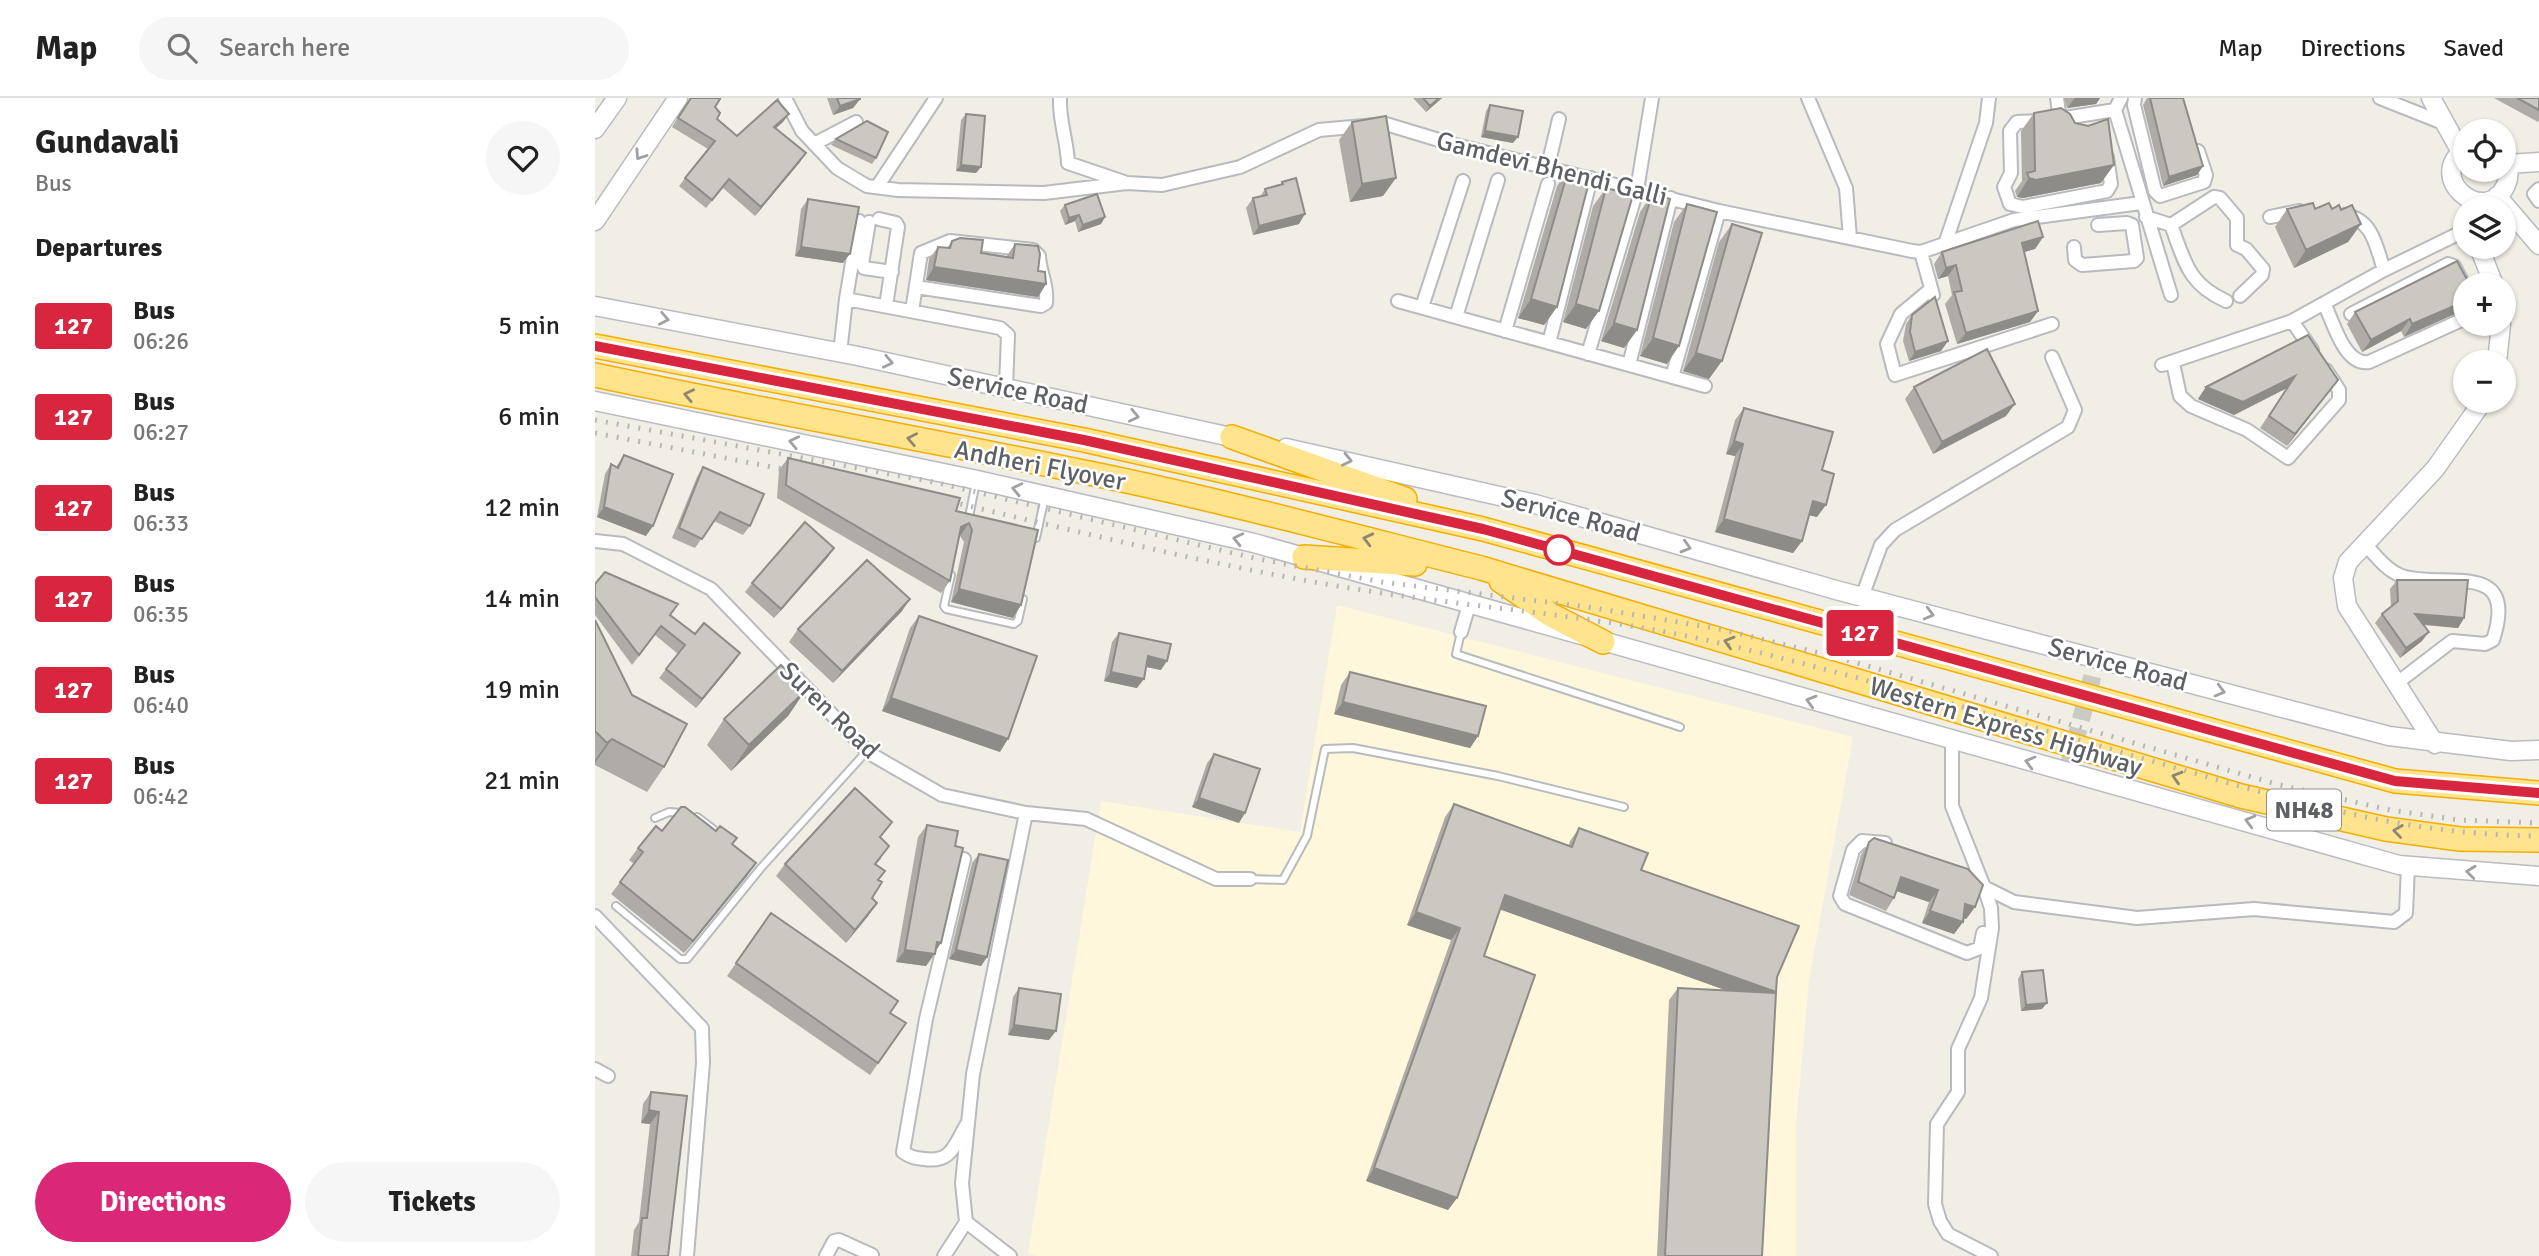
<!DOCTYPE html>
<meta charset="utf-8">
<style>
:root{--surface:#fff;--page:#f6f6f6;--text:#222;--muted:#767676;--line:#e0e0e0;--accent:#db2777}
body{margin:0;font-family:Signika,sans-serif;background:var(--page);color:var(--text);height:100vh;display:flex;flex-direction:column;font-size:26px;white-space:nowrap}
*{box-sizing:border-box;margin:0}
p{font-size:23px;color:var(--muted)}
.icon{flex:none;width:38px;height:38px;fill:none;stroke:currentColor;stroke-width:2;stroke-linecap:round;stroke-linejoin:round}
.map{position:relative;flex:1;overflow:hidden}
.sheet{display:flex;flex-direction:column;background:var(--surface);width:595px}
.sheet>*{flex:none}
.badge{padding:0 14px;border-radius:5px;font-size:24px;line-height:46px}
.fabs{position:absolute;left:1858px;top:21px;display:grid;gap:14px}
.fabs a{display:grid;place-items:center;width:63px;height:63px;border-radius:50%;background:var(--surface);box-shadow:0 2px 5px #0004;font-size:35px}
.map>.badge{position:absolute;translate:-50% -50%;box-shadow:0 0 0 4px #fff}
h2{padding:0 35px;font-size:26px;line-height:63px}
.round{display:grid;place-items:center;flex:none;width:74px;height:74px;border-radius:37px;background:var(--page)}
.summary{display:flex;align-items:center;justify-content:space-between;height:119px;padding:0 35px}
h1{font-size:33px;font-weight:800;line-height:52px}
.primary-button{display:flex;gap:14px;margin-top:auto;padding:14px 35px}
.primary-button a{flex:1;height:80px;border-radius:42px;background:var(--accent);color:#fff;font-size:28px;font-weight:800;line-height:80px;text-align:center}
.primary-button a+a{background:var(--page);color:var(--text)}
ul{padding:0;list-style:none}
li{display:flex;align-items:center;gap:21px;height:91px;padding:0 35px}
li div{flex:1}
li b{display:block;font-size:26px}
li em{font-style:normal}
li .badge{min-width:77px;font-weight:700;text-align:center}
header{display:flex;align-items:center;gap:42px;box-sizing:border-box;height:98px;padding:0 35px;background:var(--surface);border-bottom:2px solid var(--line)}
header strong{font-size:33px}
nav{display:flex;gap:38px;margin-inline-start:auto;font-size:24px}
.search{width:490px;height:63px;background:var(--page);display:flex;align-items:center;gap:18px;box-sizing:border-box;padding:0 24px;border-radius:38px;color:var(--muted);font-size:26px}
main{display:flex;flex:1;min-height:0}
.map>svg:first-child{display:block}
</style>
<header>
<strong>Map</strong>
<div class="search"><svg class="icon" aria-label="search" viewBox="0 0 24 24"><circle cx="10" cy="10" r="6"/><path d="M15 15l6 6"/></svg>Search here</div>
<nav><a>Map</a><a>Directions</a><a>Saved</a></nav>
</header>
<main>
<section class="sheet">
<div class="summary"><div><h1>Gundavali</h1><p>Bus</p></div><a class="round"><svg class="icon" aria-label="heart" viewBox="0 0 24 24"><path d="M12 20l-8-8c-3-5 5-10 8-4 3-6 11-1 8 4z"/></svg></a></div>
<h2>Departures</h2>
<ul>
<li><span class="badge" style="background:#d7263d;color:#fff">127</span><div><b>Bus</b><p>06:26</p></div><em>5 min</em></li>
<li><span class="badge" style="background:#d7263d;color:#fff">127</span><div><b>Bus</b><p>06:27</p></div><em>6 min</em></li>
<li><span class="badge" style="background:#d7263d;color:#fff">127</span><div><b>Bus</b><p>06:33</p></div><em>12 min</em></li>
<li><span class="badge" style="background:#d7263d;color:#fff">127</span><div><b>Bus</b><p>06:35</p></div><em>14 min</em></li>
<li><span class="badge" style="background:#d7263d;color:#fff">127</span><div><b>Bus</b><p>06:40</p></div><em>19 min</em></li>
<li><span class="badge" style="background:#d7263d;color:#fff">127</span><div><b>Bus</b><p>06:42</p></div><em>21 min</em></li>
</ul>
<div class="primary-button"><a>Directions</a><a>Tickets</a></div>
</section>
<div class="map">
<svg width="1944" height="1158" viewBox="0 0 1944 1158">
<rect width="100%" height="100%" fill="#f0eee5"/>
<!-- commercial -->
<path fill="#fff7db" d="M742 507 1258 639 1214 883 1201 1029V1158H441L433 1155 506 703 705 734Z"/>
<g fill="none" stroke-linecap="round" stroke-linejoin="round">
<!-- secondary-tunnel -->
<path stroke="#cbcbc5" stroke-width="18" stroke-dasharray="18 9" stroke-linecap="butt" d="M1472 674 1502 561"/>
<!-- lane casing -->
<g stroke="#b7bbbf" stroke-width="10">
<path id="lane" d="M373 424 381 384
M441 440 450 399
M356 477 349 508 351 511 419 526 423 523 428 501
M866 534 861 556 1085 629
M102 719 118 731 121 738
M60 720 74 714 88 715
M655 781 688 782 712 738 730 651 758 650 903 678 1029 709
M21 808 85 861H92L165 771 272 653"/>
</g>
<!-- street casing -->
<g stroke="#b7bbbf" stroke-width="16">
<path id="street" d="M190 0 207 33 242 70 272 88 303 92 449 95 532 85 567 87 645 69 724 32 791 26 857 46 1124 113 1317 153 1326 154 1419 122 1546 105
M465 0C464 23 472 42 473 65L529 84
M1213 0 1251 90 1255 140
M1462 0 1464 15 1470 20 1520 12
M1526 0 1520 12 1576 197
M1540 0 1539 7 1560 93 1565 98 1609 84 1611 77 1603 53
M1785 0 1848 25
M1443 23 1422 24 1415 33 1416 75 1409 89 1415 106 1428 109 1512 93 1516 86 1512 59
M219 46 261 24
M953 68 964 21
M282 89 341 0
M1944 91 1939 96 1944 103
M1750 117C1778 122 1781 148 1789 172
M1551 119 1576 127C1590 164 1593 186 1631 203
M1675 119 1704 113
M284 121 301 125 303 129 291 208
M274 124 267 166 269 170 297 174
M1576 127 1619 99 1625 100 1642 120V147L1651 151 1668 171 1667 177 1645 198
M1350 146 1391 25 1394 0
M1479 149 1480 162 1487 167 1539 163 1542 160 1537 127 1532 125 1503 127
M1326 154 1338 197
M1336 191 1306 216 1292 246 1300 277 1457 226
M251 201 264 123
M803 203 1110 288
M1729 205C1738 223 1749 268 1774 264L1871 220
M827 209 868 83
M317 213 326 155 355 143 438 152 444 158C445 177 453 185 451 205L446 208 321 189
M1756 216 1853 166 1859 168 1871 191
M861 219 903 82
M1697 223 1717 252
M910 233 953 86
M954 245 996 80
M245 255 251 201 405 230 413 237 411 289
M993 256 1042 92 1057 0
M1578 265 1585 298 1596 308 1652 332 1693 360 1744 302V292L1731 272
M1034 267 1076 100
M1567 267 1697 223 1789 172 1871 132
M1077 279 1124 113
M0 443 28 446 116 491 274 655 347 697 431 715 491 721 621 781H655
M1770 446C1780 457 1792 473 1807 478 1847 492 1925 459 1898 542L1890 546 1857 543 1802 585
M1267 499 1286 447 1300 432 1473 329 1480 312 1457 259
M866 534 874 507
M1357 642V708L1389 789 1396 810 1397 830 1386 900 1363 951V994L1342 1026 1340 1106 1345 1123 1353 1136 1396 1158
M1290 745 1267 743 1258 752 1245 798 1250 806 1372 855 1385 850 1388 835
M369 761 331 921 308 1054C315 1059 320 1060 329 1061 357 1065 359 1047 372 1026
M1389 789 1419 804 1542 820 1659 811 1799 824 1811 815 1813 768
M0 818 107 930 108 965 92 1158
M0 971 13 978
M371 1124 415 1158
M231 1158 239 1143 244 1142 277 1157
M349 1158 371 1124 367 1085 378 976 431 715"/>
</g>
<!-- secondary casing -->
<g stroke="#b8bcc2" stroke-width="21">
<path id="secondary" d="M1836 0 1866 54
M0 31 22 0
M1871 51C1828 79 1891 131 1911 87 1915 78 1914 69 1909 60
M1912 66 1944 64
M1902 98 1944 147
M0 123 83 0
M1884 149 1899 187
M0 208 263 258 650 342
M1902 264 1906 226
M0 303 382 382 659 445 1804 767 1944 778
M691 350 940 406 1241 492 1794 638 1916 653 1944 652
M1840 646 1752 508 1748 480 1753 464 1840 371 1888 303"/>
</g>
<!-- highway casing -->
<g stroke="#f5ae00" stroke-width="26">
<path id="highway" d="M0 248 489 342 888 431 1800 683 1944 695
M0 277C159 311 319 339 479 372 615 399 751 436 886 470L1646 698 1791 731 1865 741 1944 742
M637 339 810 401
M709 459 820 466
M906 483 956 517 1008 544"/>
</g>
<!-- lane -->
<use href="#lane" stroke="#fff" stroke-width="6"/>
<!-- street -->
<use href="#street" stroke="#fff" stroke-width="12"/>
<!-- secondary -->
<use href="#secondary" stroke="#fff" stroke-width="18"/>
<!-- highway -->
<use href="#highway" stroke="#ffe48d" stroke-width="23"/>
<!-- rail -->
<path stroke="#b6b7b7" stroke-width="5" stroke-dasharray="2 9" stroke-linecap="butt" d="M0 322 339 384 663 461 787 484 993 509 1125 531 1245 560 1681 686 1795 712 1864 722 1944 725
M0 335 203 374
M344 401C491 435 637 473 787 495 903 512 1022 520 1137 548 1276 581 1412 622 1550 661 1682 699 1805 737 1944 738"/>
</g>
<!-- wall -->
<path fill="#afaca7" d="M95 0H123L120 9 122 21 142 38 188 24 181 30 205 64 160 118 128 90 111 110 84 88 113 51 77 29Z
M232 0H266L258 10 238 17Z
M818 0H847L831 14Z
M1469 0H1505L1501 6 1472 10Z
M1552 0H1588L1608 68 1602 77 1568 88 1548 7Z
M1899 0H1944V22L1943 24Z
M895 7 918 45 886 39 891 13Z
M1439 15 1506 85 1428 100 1422 99 1420 93 1427 83 1426 33Z
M371 16 386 69 381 75 361 73 366 22Z
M757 24 788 98 755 104 744 42Z
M241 41 281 60 277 66 236 47Z
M974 70 962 209 949 227 923 220 962 88Z
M687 84 704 126 658 137 651 110 658 100 665 99 670 91 685 87Z
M1011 90 991 231 968 224 998 108Z
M1057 96 1042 232 1029 250 1006 243 1045 114Z
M213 101 248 165 200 158 206 111Z
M1092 106 1072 266 1045 258 1079 124Z
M470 107 510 119 506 126 483 134 480 123 470 127 465 113Z
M1692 111H1737L1746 112 1766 126 1753 144 1699 170 1680 129Z
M1137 126 1114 281 1088 273 1124 144Z
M1448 139 1440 151 1429 154 1443 213 1435 224 1362 246 1350 206 1357 197 1353 178 1343 181 1339 166 1347 154Z
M357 143 386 155 411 159 420 146 443 173 451 186 443 199 331 182 334 161 343 149 352 150Z
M1875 187 1809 239 1806 233 1767 254 1752 226 1760 214Z
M1317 217 1346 253 1314 263 1308 243 1311 226Z
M1743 282 1692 348 1665 330 1692 290 1639 317 1603 301 1611 289Z
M1319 289 1411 318 1338 356 1310 301Z
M1149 310 1227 372 1222 419 1214 417 1207 443 1198 455 1120 434 1140 358 1131 356 1140 322Z
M29 357 51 438 2 419 10 376 16 366 21 369Z
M193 360 361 413 443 432 426 507 418 520 356 504 369 444 365 438 355 483 346 495 182 400 184 372Z
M108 369 155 428 148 437 119 423 100 450 77 440 102 379Z
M233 459 179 520 150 494 157 485Z
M1802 482 1869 520 1863 530 1828 527 1827 543 1805 560 1780 525 1787 516 1796 509 1795 491Z
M0 486 75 517 100 536 145 555 101 610 64 580 83 556 60 537 37 567 0 517Z
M307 513 238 585 194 544 203 531Z
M324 518 405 654 287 613 315 530Z
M0 522 69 669 52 694 0 667Z
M524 535 566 572 551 569 542 590 509 583 517 544Z
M755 574 883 638 875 650 739 616 746 587Z
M210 593 193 618 136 673 112 647 129 621Z
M619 656 644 725 597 709 612 665Z
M859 706 974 747 975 743 984 730 1046 772 1182 879 1167 1158H1062L1074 902 1083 890 1133 893 905 811 889 858 862 1100 853 1112 771 1083 856 842 812 827 850 719Z
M332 727 341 852 340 856 331 868 301 864 323 739Z
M286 739V761L281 766 283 782 273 818 251 845 181 778 190 766Z
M1274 744 1380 809 1371 821 1368 820V824L1359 836 1327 825 1334 804 1302 793 1299 800 1291 813 1254 797 1266 757Z
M137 746 152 778 89 855 16 796 39 766 34 762 43 750Z
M384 756 392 859 386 868 354 861 377 765Z
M176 815 295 915 311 925 275 977 132 878Z
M1427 874 1447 911 1426 913 1423 881Z
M424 890 454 942 413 937 418 899Z
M56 994 92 998 73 1158H36L39 1132 44 1124 55 1026 46 1025 48 1006Z"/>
<!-- shaded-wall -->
<path fill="#8e8c88" d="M259 0H266L261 2 265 1 258 10 238 17 245 8Z
M844 0H847L831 14 835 8Z
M1480 0H1505L1501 6 1472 10Z
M194 16 188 24 173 37 179 29Z
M890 33 923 39 918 45 886 39Z
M211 55 205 64 160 118 166 109Z
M366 67 386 69 381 75 361 73Z
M1519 67 1506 85 1428 100 1422 99 1434 80Z
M1608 68 1602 77 1568 88 1574 79Z
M801 80 788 98 755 104 767 86Z
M710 116 704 126 658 137 664 128Z
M484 117 480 123 470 127 474 120Z
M510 119 506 126 483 134 488 127Z
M1766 126 1753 144 1699 170 1711 152Z
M1448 139 1440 151 1419 157 1427 145Z
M206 149 255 156 248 165 200 158Z
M1361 167 1353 178 1343 181 1351 170Z
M339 169 451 186 443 199 331 182Z
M936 201 962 209 949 227 923 220Z
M1871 203V211L1809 239 1817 226Z
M981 206 1004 213 991 231 968 224Z
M1443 213 1435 224 1362 246 1371 235Z
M1815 221 1806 233 1767 254 1776 242Z
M1019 225 1042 232 1029 250 1006 243Z
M1058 240 1084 248 1072 266 1045 258Z
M1353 243 1346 253 1314 263 1320 254Z
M1101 255 1127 263 1114 281 1088 273Z
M1700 278 1692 290 1639 317 1603 301 1611 289Z
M1743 282 1734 294 1692 348 1700 336Z
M1420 306 1411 318 1338 356 1347 344Z
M1139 343 1148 346 1140 358 1131 356Z
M1218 403 1231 407 1222 419 1209 416Z
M9 409 58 428 51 438 2 419Z
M1129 421 1207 443 1198 455 1120 434Z
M374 425 365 438 366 429Z
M239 450 233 459 179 520 186 511Z
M364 491 426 507 418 520 356 504Z
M315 501 307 513 238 585 247 573Z
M1820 516 1869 520 1863 530 1814 525Z
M1834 534 1827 543 1805 560 1811 550Z
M145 555 139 564 101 610 107 601Z
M553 558 572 563 566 572 547 568Z
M516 574 549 581 542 590 509 583Z
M210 593 193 618 136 673 154 647Z
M296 600 413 641 405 654 287 613Z
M748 604 883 638 875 650 739 616Z
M17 641 0 665V662L12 645Z
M604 700 650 715 644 725 597 709Z
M161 765 152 778 89 855 98 843Z
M1306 779 1343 792 1334 804 1298 792Z
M910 797 1181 894 1172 907 901 810Z
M282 805 273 818 251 845 260 832Z
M1370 806 1380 809 1371 821 1361 818Z
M1335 813 1368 824 1359 836 1327 825Z
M821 814 865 830 856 842 812 827Z
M342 844 346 845 331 868 301 864 310 852Z
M361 852 392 859 386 868 354 861Z
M1452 905 1447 911 1426 913 1431 907Z
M419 927 461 933 454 942 413 937Z
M54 1012 64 1014 55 1026 46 1025Z
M779 1070 862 1100 853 1112 771 1083Z"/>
<!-- building -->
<path fill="#cbc8c2" stroke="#8e8c88" stroke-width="2" d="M96 0H123L125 1 120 9 125 15 122 21 142 38 182 2 194 16 179 29 211 55 166 109 134 81 117 102 90 80 120 43 83 20Z
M242 0H265V1L245 8Z
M828 0H844L835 8Z
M1555 0H1588L1608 68 1574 79Z
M1922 0H1944V12Z
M895 7 928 13 923 39 890 33Z
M1466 10 1475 16 1480 25 1493 28 1513 21 1519 67 1441 82 1434 80 1432 75 1440 73 1439 15Z
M371 16 390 18 386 69 366 67Z
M791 18 801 80 767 86 757 24Z
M272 23 293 34 281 60 241 41Z
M974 70 996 76 962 209 936 201Z
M701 80 710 116 664 128 658 100 672 97 670 91 688 86 687 84Z
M1011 90 1038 97 1004 213 981 206Z
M502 96 510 119 488 127 484 117 474 120 470 107Z
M1057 96 1075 101 1042 232 1019 225Z
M213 101 264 109 255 156 206 149Z
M1718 105 1720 111 1734 105 1737 111 1744 107 1746 112 1757 107 1766 126 1711 152 1692 111Z
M1092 106 1122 114 1084 248 1058 240Z
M1443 123 1448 139 1427 145 1443 213 1371 235 1359 194 1367 193 1361 167 1351 170 1347 154Z
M1137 126 1167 135 1127 263 1101 255Z
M365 140 388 142 386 155 418 160 420 146 443 148 445 156 443 173 450 174 451 186 339 169 343 149 355 150 357 143Z
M1862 163 1875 187H1871V203L1817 226 1815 221 1776 242 1760 214Z
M1340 199 1353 243 1320 254 1315 234 1317 217Z
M1713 237 1743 282 1700 336 1674 318 1700 278 1648 304 1611 289Z
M1392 251 1420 306 1347 344 1319 289Z
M1149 310 1238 334 1227 372 1239 376 1231 407 1218 403 1207 443 1129 421 1148 346 1139 343Z
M29 357 78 376 58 428 9 409 16 366 23 370Z
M193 360 365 400 361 413 443 432 426 507 364 491 377 432 374 425 366 429 355 483 191 387Z
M108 369 169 396 155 428 125 414 107 441 84 430Z
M210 424 239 450 186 511 157 485Z
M272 462 315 501 247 573 203 531Z
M10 474 83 506 75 517 100 536 109 525 145 555 107 601 71 571 90 547 66 528 44 557 0 499V486Z
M1802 482H1873L1869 520 1820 516 1834 534 1811 550 1787 516 1803 503Z
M324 518 442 558 413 641 296 600Z
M0 522 37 597 92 626 69 669 17 641 12 645 0 633Z
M524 535 576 546 572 563 553 558 549 581 516 574Z
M186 567 210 593 154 647 129 621Z
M755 574 891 608 883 638 748 604Z
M619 656 665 671 650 715 604 700Z
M260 690 297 724 285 739 294 748 280 766 290 773 283 782 287 784 277 800 282 805 260 832 190 766Z
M859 706 977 749 984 730 1053 755 1046 772 1204 828 1182 879 1181 894 910 797 889 858 940 877 862 1100 779 1070 865 830 821 814Z
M86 709H90L121 733 125 728 142 740 137 746 161 765 98 843 25 784 48 754 43 750 61 728 67 733Z
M332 727 363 733 360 748 368 750 346 845 342 844 340 856 310 852Z
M1279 740 1373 771 1388 787 1380 809 1370 806 1368 824 1335 813 1343 792 1306 779 1299 800 1263 784 1274 744Z
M384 756 413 762 392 859 361 852Z
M176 815 303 903 295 915 311 925 283 965 141 865Z
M1448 872 1452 905 1431 907 1427 874Z
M424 890 466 896 461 933 419 927Z
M1083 890 1181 895 1167 1158H1070Z
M56 994 92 998 73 1158H43L47 1120H52L64 1014 54 1012Z"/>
<!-- one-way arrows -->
<defs><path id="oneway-chevron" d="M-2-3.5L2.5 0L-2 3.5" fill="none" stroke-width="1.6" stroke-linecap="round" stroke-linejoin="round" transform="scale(1.75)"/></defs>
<g stroke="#9ea0a3">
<use href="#oneway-chevron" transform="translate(45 57) rotate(124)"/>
<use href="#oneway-chevron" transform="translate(69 221) rotate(11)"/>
<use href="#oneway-chevron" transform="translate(293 264) rotate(12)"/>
<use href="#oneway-chevron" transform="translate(539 318) rotate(12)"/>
<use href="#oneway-chevron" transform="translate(199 344) rotate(-168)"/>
<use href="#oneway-chevron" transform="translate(752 362) rotate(13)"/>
<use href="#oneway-chevron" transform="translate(422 391) rotate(-167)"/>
<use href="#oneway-chevron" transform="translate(643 441) rotate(-167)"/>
<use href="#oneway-chevron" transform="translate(1091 449) rotate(16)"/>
<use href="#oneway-chevron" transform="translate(1334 516) rotate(15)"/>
<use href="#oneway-chevron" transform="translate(1625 593) rotate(15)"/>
<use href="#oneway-chevron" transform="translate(1216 603) rotate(-164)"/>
<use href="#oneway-chevron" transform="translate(1435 664) rotate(-165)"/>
<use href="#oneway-chevron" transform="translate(1655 723) rotate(-165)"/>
<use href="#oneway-chevron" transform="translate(1876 774) rotate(-174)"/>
</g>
<g stroke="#8e8872">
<use href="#oneway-chevron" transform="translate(94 297) rotate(-168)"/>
<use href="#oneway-chevron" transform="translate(317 341) rotate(-169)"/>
<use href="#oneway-chevron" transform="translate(773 441) rotate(-166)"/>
<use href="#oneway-chevron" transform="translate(1134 544) rotate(-163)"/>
<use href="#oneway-chevron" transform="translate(1582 679) rotate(-163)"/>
<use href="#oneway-chevron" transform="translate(1803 733) rotate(-172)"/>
</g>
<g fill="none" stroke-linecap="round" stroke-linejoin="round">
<!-- line casing -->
<g stroke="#fff" stroke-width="16">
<path id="line" d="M0 248 489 342 888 431 1800 683 1944 695"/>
</g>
<!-- line -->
<use href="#line" stroke="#d7263d" stroke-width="10"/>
</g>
<!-- markers -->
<circle fill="#fff" stroke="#d7263d" stroke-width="3.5" cx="964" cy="452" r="14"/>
<g text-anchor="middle" stroke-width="5" stroke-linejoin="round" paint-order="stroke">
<!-- shield labels -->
<rect fill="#fff" stroke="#8e9094" stroke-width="2" x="1672" y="691.5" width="74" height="41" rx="5"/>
<g font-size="24" font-weight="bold" fill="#5d6166">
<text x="1709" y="720">NH48</text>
</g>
<!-- street labels -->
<g font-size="26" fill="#5d6166" stroke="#fff">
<text transform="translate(957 70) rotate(14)" y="9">Gamdevi Bhendi Galli</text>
<text transform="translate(423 292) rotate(12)" y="9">Service Road</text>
<text transform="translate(445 367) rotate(11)" y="9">Andheri Flyover</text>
<text transform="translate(976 417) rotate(15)" y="9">Service Road</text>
<text transform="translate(1523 566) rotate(15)" y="9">Service Road</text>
<text transform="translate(235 612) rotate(44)" y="9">Suren Road</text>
<text transform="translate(1411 628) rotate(17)" y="9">Western Express Highway</text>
</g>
</g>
</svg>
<div class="fabs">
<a><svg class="icon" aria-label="locate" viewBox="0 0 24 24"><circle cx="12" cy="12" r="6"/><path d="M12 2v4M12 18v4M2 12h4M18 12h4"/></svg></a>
<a><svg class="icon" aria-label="layers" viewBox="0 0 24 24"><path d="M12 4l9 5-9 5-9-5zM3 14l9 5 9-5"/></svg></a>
<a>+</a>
<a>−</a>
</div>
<b class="badge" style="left:1265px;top:535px;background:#d7263d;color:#fff">127</b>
</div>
</main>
